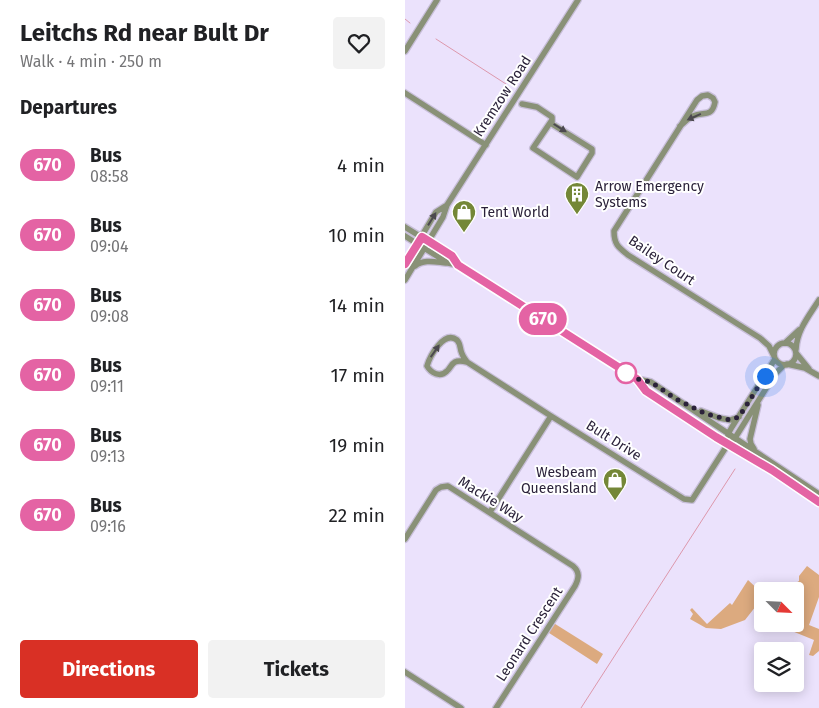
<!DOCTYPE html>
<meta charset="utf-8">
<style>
:root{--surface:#fff;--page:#f2f2f2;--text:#202124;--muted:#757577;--accent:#d93025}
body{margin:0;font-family:"Fira Sans",sans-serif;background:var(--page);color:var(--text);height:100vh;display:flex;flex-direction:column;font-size:19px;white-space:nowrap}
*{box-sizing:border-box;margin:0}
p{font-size:16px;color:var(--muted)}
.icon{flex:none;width:28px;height:28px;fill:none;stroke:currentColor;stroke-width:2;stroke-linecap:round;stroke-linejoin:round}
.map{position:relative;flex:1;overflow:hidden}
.sheet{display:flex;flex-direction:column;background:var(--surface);width:405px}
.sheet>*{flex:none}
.badge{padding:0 10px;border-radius:16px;font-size:18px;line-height:32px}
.needle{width:32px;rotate:114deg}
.fabs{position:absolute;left:349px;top:582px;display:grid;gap:10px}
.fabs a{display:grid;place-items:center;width:50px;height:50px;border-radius:5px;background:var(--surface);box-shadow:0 2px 12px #0003;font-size:25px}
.you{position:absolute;width:25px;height:25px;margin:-12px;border:4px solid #fff;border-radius:50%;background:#1a73e8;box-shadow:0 0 0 8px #1a73e833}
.map>.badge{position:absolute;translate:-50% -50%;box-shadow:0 0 0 2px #fff}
h2{padding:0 20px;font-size:19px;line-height:45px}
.round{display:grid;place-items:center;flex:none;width:52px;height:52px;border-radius:5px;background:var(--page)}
.overview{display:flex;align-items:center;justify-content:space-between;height:85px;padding:0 20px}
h1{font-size:24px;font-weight:700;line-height:38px}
.cta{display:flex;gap:10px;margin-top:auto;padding:10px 20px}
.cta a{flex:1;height:58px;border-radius:5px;background:var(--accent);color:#fff;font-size:20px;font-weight:700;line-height:58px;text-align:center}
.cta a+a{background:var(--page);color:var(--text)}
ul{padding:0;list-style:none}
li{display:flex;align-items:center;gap:15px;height:70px;padding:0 20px}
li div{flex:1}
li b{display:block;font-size:19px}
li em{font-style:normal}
li .badge{min-width:55px;font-weight:700;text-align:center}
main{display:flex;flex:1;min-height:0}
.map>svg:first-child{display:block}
</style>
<main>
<section class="sheet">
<div class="overview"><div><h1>Leitchs Rd near Bult Dr</h1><p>Walk · 4 min · 250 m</p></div><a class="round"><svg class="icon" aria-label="heart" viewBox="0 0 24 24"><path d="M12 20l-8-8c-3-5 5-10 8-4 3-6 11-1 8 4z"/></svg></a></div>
<h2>Departures</h2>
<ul>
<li><span class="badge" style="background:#e463a4;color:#fff">670</span><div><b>Bus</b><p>08:58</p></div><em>4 min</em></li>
<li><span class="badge" style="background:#e463a4;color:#fff">670</span><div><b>Bus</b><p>09:04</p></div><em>10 min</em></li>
<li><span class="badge" style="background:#e463a4;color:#fff">670</span><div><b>Bus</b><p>09:08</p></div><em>14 min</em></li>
<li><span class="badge" style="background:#e463a4;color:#fff">670</span><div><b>Bus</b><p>09:11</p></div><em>17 min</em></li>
<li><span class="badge" style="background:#e463a4;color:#fff">670</span><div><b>Bus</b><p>09:13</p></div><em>19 min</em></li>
<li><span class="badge" style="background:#e463a4;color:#fff">670</span><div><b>Bus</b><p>09:16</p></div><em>22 min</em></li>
</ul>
<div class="cta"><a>Directions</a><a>Tickets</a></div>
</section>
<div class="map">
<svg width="414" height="708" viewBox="0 0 414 708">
<rect width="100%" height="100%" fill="#ebe2fc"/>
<!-- green -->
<path fill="#dcaa7f" d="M402 566 414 575V597L404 625 414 629V651L408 656 404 655 409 640 382 629 384 624H390V609L394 589 381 588V587H384L394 581V576Z
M343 580 357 593V595H356L351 606 340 620 316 629 301 628 285 619 288 614 285 610 287 608 302 624 325 603 327 605Z
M147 622 198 654 192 664 141 631Z"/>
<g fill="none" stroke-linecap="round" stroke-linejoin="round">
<!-- stream -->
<path stroke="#dd98ac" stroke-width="1" d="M0 19 5 23
M31 39 101 84
M176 708 330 469"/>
<!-- minor casing -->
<g stroke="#c8bfd9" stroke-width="8">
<path id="minor" d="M0 51 32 0
M0 93 81 145
M117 104 132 107 147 117V124L187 149V153L172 177 128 148 147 120
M275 126C279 123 283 118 288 116 299 111 307 118 310 102L308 98 303 95 297 96 292 100 209 231C209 244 213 247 223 255L355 338 364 346 369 356
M0 227 47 256 53 265
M0 236 43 263 53 265 232 379 241 391 313 437 367 470 414 502
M0 264 31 212 42 205
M10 266C19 259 30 262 41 263
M0 280 38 217 42 205 173 0
M380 343 394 330
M369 354a11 11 0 1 1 22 0a11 11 0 1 1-22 0Z
M391 349C392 330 404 316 414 300
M391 353 404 369
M62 362C58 361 54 360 50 362 46 364 45 369 42 371 35 378 26 373 22 366 25 356 39 330 52 340 55 343 55 347 56 351 57 355 59 358 62 362L146 416 279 499 287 500 323 444 330 438 370 374 379 365
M382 364 400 368 414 376
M232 379 246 382 414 494
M296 411 314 418 325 420 334 417
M323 436V434L327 427 370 359
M349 449 346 444 345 439 353 405
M85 512 146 416
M0 539 31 490 36 487 43 486 168 566C175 572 174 578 170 586L91 708
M0 672 56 708"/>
</g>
<!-- minor -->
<use href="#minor" stroke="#899177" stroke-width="5.5"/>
</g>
<!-- one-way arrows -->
<defs><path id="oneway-solid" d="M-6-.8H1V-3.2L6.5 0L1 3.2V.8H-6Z" transform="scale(1.25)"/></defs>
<g fill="#4c494f">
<use href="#oneway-solid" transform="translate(289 117) rotate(156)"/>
<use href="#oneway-solid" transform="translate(155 128) rotate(32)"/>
<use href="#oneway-solid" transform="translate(27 219) rotate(-58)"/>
<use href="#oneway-solid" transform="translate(30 351) rotate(-55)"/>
</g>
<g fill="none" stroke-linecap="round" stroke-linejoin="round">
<!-- line casing -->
<g stroke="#fff" stroke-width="11">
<path id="line" d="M0 264 17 237 47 256 53 265 232 379 241 391 311 437 367 470 414 502"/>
</g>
<!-- line -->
<use href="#line" stroke="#e463a4" stroke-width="8"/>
<!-- walk -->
<path stroke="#2b223a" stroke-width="5" stroke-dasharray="0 9" d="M221 373 216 369 232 379 246 382 271 399 301 414 325 420 334 417 360 376"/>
</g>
<!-- icons -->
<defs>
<g id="building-pin" transform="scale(1.25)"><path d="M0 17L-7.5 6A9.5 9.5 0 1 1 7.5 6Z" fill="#748737" stroke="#fff"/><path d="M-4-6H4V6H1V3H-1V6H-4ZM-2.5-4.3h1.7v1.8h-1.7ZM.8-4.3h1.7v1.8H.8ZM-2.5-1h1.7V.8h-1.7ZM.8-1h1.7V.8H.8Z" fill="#fff"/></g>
<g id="shop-pin" transform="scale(1.25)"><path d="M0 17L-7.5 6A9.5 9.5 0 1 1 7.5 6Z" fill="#748737" stroke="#fff"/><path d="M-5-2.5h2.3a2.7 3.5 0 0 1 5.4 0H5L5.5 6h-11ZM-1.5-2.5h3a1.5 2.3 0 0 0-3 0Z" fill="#fff"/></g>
</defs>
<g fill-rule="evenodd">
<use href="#building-pin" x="172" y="194"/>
<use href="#shop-pin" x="59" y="212"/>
<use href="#shop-pin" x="210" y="480"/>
</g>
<!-- markers -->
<circle fill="#fff" stroke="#e463a4" stroke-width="2.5" cx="221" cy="373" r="10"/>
<g text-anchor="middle" stroke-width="4" stroke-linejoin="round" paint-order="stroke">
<!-- street labels -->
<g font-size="14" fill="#2b223a" stroke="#fff">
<text transform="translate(97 96) rotate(-57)" y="5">Kremzow Road</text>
<text transform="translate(257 260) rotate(34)" y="5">Bailey Court</text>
<text transform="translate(209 440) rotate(32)" y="5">Bult Drive</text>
<text transform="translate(86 499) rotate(32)" y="5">Mackie Way</text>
<text transform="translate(124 634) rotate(-57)" y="5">Leonard Crescent</text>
</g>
<!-- poi labels -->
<g font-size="14" fill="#2b223a" stroke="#fff" text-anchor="start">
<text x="190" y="191">Arrow Emergency<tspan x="190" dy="16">Systems</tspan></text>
<text x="76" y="217">Tent World</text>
<text x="192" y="477" text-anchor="end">Wesbeam<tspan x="192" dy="16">Queensland</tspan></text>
</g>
</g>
</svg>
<div class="fabs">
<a><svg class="needle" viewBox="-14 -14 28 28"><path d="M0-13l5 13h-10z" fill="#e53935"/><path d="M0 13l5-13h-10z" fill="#757577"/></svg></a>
<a><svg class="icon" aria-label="layers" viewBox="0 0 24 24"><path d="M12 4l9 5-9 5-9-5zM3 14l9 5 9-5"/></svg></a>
</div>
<div class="you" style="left:360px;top:376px"></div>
<b class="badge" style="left:138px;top:319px;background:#e463a4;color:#fff">670</b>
</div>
</main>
